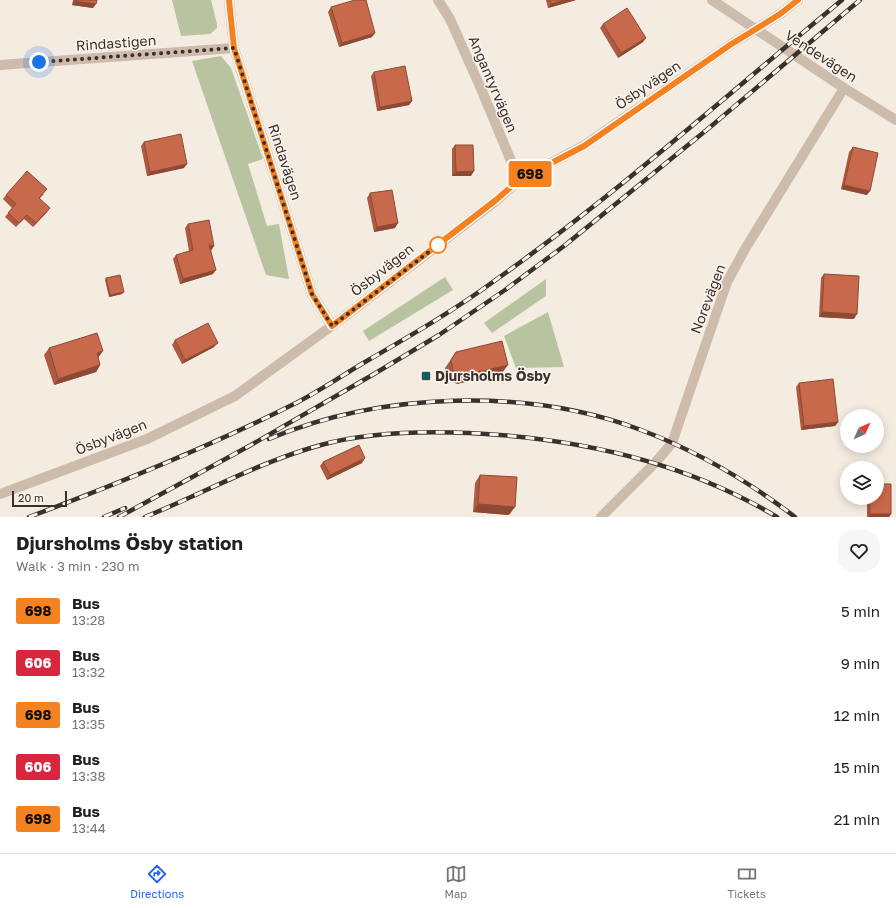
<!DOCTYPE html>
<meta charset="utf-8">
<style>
:root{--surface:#fff;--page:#f6f6f6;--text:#202124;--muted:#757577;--line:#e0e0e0;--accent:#2563eb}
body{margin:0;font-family:"Golos Text",sans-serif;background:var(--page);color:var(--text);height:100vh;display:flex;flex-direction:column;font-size:15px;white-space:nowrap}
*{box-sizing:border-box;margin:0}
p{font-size:13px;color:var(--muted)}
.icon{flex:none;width:22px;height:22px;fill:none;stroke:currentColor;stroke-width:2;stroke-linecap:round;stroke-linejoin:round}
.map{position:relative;height:517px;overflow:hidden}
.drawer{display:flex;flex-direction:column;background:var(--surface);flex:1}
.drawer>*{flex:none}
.badge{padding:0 8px;border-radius:3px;font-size:14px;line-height:26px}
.needle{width:26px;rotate:45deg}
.controls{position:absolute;left:840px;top:409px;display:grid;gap:8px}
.controls a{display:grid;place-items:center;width:44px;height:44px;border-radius:50%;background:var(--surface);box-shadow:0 2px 10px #0003;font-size:20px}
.scale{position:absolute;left:12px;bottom:10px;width:55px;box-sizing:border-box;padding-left:4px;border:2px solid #3b302b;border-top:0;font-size:11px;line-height:14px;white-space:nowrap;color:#3b302b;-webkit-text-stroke:3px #fbf5ee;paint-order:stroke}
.you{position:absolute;width:20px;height:20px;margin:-10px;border:3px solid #fff;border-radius:50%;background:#1a73e8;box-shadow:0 0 0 6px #1a73e833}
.map>.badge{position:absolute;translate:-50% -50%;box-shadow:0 0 0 2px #fff}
.round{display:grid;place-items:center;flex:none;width:42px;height:42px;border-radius:16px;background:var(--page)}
.head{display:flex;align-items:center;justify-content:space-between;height:68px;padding:0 16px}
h1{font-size:19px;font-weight:700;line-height:30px}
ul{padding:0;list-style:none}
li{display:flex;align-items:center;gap:12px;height:52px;padding:0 16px}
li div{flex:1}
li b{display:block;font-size:15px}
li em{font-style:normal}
li .badge{min-width:44px;font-weight:700;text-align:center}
.menu{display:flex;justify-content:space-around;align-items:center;height:56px;border-top:1px solid var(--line);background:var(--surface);font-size:11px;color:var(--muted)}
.menu a{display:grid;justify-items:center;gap:2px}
.menu .active{color:var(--accent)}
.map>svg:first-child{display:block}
</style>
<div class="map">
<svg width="896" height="517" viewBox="0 0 896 517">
<rect width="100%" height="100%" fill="#f4ebe1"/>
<!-- green -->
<path fill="#b8c4a0" d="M172 0H211L217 24V28L210 34 181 36Z
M221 56 231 68 263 159 248 164 267 226 279 224 289 279 266 275 192 61Z
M445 277 453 290 369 341 363 331Z
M546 279V296L492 333 484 323Z
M548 312 564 367 516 368 504 336Z"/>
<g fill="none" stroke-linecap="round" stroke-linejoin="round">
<!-- minor -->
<path stroke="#cdbbac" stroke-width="10" d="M229 0 234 48 312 294 332 326
M438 0 450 19 482 91 519 180
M712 0 844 88 896 120
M780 14 798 0
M0 65 234 48
M0 494 147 439 235 396 344 317 497 200 519 180 583 146 730 45
M601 517 655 463 672 443 727 282 745 249 844 88"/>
<!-- rail casing -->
<g stroke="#3b302b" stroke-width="4.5">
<path id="rail" d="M269 439C380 392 528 387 641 430 697 451 748 481 795 517
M29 517C120 483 211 446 298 402 321 390 343 375 365 362 410 336 455 310 497 279 618 193 728 94 842 0
M104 517 125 508
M119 517 251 445 374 374 439 335 505 290 564 246 709 128 860 0
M145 517C204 493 259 462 321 445 368 432 420 431 469 433 576 438 684 461 777 517"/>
</g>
<!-- rail -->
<use href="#rail" stroke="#fbf5ee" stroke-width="3" stroke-dasharray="9" stroke-linecap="butt"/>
<!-- minor-bridge -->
<path stroke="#cdbbac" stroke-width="10" d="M730 45 780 14"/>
</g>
<!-- wall -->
<path fill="#ac5a40" d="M73 0H97L93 8 72 5Z
M546 0H576L548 8Z
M331 7 372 37 339 47 328 12Z
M603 24 643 42 618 58 600 28Z
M374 72 412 101 409 105 377 111 371 76Z
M144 142 184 168 147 176 141 146Z
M455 145 471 176H452V149Z
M853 147 867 195 841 189 849 152Z
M370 193 395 228 374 232 367 198Z
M44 194 40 198 47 212 33 227 24 219 16 227 5 217 12 208 3 199 6 195Z
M188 224 211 251 213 274 180 284 173 259 176 255 189 251 185 228Z
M824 274 854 319 819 317 821 278Z
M106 278 122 294 109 297 105 280Z
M175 340 214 347 182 364 172 345Z
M49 348 98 358 100 365 96 372 54 385 44 355Z
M456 352 502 373 457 384 447 379 445 368Z
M799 383 838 422 835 426 801 430 796 387Z
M323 462 362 463 327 480 320 466Z
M480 475 509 515 473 512 475 483Z
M867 498H877L891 514 889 517H867Z"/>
<!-- shaded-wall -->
<path fill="#8c4a34" d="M564 0H576L548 8 551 4Z
M75 1 96 4 93 8 72 5Z
M375 33 372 37 339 47 342 43Z
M646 38 643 42 618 58 621 53Z
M412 101 409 105 377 111 380 107Z
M187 164 184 168 147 176 150 172Z
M474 171 471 176H452L456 172Z
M844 185 870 191 867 195 841 189Z
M50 208 47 212 33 227 36 223Z
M398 223 395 228 374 232 377 227Z
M209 245 214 246 211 251Z
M216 270 213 274 180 284 183 279Z
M124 292 122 294 109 297 110 295Z
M822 312 857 314 854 319 819 317Z
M218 343 214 347 182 364 185 360Z
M103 351 98 358 97 353Z
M100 365 96 372 54 385 58 379Z
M508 365 502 373 457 384 462 376Z
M838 422 835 426 801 430 804 426Z
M365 458 362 463 327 480 330 475Z
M478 504 515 507 509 515 473 512Z
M870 514H891L889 517H869Z"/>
<!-- building -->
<path fill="#c8694b" stroke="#8c4a34" d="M75 0H97L96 4 75 1Z
M355 0H366L375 33 342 43 331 7Z
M550 0H564L551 4Z
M627 8 646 38 621 53 603 24Z
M405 66 412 101 380 107 374 72Z
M181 134 187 164 150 172 144 142Z
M455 145H473L474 171 456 172Z
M853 147 878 153 870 191 844 185Z
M27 171 47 189 39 198 50 208 36 223 27 215 19 223 8 213 16 204 6 195Z
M392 190 398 223 377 227 370 193Z
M209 220 214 246 209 245 216 270 183 279 176 255 193 250 188 224Z
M824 274 859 276 857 314 822 312Z
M120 275 124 292 110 295 106 278Z
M208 323 218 343 185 360 175 340Z
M97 333 103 351 97 353 100 365 58 379 49 348Z
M502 341 508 365 462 376 453 371 451 360 456 352Z
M833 379 838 422 804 426 799 383Z
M359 445 365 458 330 475 323 462Z
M480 475 517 477 515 507 478 504Z
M877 484H891V514H870V498H877Z"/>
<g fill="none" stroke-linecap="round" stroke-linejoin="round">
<!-- line casing -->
<g stroke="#fff" stroke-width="9">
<path id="line" d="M229 0 234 48 312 294 332 326 496 200 519 180 584 146 730 45 780 14 798 0"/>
</g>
<!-- line -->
<use href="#line" stroke="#f58220" stroke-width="6"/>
<!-- walk -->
<path stroke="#3b302b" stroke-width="4" stroke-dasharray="0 7.2" d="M39 62 234 48 312 294 332 326 438 245"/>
</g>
<!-- markers -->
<circle fill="#fff" stroke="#f58220" stroke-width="2" cx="438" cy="245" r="8"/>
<rect fill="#1f5a5e" stroke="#fbf5ee" stroke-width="1.5" x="421" y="371" width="10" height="10" rx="2"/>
<g text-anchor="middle" stroke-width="3" stroke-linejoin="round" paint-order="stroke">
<!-- street labels -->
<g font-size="14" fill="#3b302b" stroke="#fbf5ee">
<text transform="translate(116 43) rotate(-4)" y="5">Rindastigen</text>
<text transform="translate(821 56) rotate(33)" y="5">Vendevägen</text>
<text transform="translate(493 84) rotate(67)" y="5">Angantyrvägen</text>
<text transform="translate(648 85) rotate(-34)" y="5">Ösbyvägen</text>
<text transform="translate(285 162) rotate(72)" y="5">Rindavägen</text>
<text transform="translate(382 270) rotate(-38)" y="5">Ösbyvägen</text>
<text transform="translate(708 299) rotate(-69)" y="5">Norevägen</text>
<text transform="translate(111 437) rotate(-21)" y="5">Ösbyvägen</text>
</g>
<!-- poi labels -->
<g font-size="14" font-weight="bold" fill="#3b302b" stroke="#fbf5ee" text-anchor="start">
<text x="435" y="381">Djursholms Ösby</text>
</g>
</g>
</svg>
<div class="controls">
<a><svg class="needle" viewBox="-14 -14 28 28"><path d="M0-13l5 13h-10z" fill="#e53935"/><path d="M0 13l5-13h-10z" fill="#757577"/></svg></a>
<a><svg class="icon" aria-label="layers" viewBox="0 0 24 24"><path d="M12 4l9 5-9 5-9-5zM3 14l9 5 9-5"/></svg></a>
</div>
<div class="scale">20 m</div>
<div class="you" style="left:39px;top:62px"></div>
<b class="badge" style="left:530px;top:174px;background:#f58220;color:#111">698</b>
</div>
<section class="drawer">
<div class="head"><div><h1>Djursholms Ösby station</h1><p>Walk · 3 min · 230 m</p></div><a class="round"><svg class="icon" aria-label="heart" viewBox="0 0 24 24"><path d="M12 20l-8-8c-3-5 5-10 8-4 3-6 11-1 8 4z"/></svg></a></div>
<ul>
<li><span class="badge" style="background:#f58220;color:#111">698</span><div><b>Bus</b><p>13:28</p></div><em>5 min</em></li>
<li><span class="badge" style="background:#d7263d;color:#fff">606</span><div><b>Bus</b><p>13:32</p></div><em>9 min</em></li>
<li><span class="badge" style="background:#f58220;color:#111">698</span><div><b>Bus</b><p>13:35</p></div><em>12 min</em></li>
<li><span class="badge" style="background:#d7263d;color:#fff">606</span><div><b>Bus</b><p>13:38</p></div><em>15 min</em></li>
<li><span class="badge" style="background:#f58220;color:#111">698</span><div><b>Bus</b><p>13:44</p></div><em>21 min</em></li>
</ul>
</section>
<nav class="menu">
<a class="active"><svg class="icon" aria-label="directions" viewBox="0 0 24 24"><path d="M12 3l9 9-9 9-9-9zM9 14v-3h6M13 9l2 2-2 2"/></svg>Directions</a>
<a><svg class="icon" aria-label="map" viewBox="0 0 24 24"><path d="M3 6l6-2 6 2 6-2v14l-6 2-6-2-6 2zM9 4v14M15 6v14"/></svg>Map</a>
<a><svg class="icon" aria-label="tickets" viewBox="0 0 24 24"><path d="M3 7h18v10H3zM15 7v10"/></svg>Tickets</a>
</nav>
